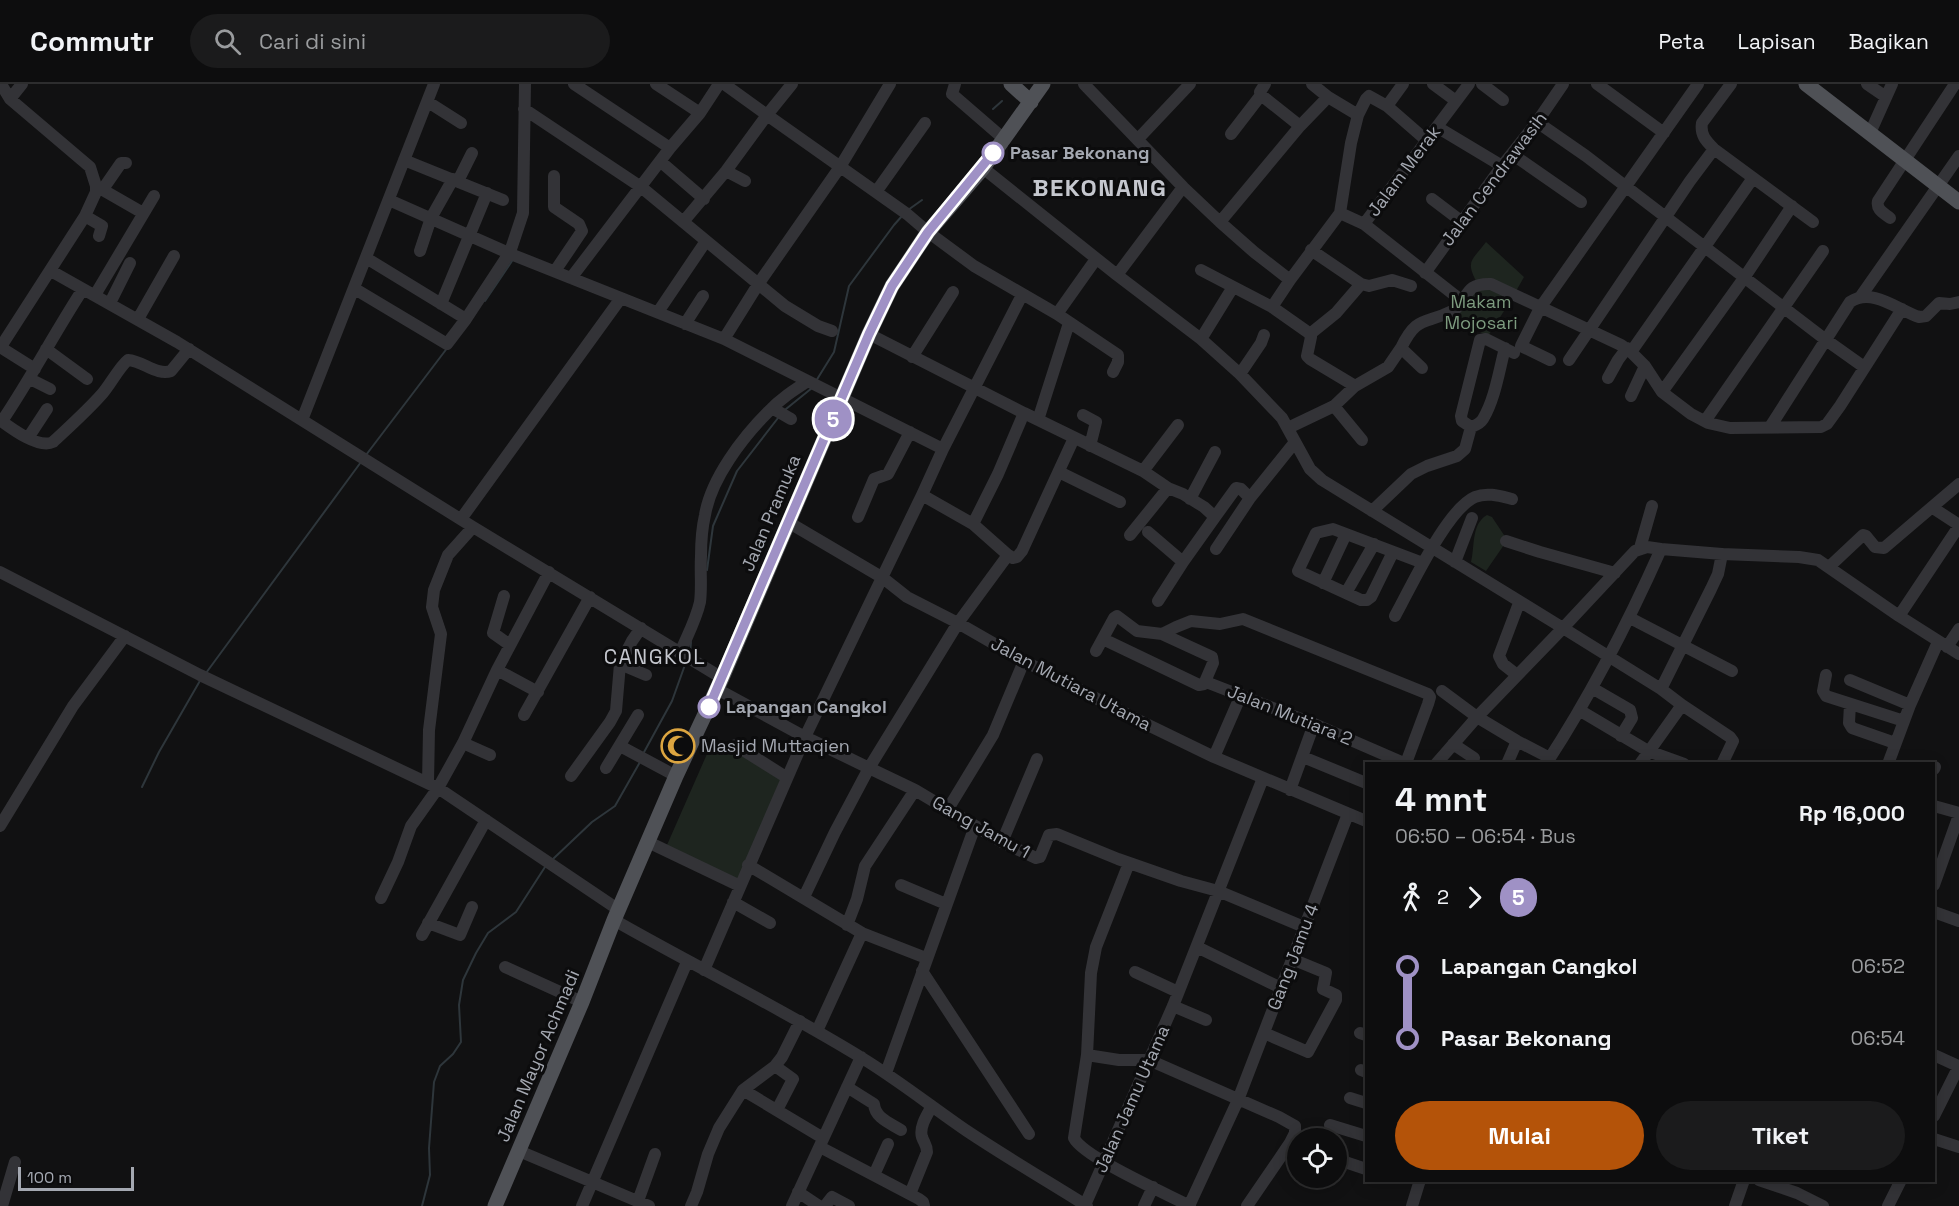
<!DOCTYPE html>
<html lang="id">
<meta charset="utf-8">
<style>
:root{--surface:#0d0d0e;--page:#1b1b1c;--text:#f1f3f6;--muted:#9a9c9e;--line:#2d2d2e;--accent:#b45309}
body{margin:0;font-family:"Space Grotesk",sans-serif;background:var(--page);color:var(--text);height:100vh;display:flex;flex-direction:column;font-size:22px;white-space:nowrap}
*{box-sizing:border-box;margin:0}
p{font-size:20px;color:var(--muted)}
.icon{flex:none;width:33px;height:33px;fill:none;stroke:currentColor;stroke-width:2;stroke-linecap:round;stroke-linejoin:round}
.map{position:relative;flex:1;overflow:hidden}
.side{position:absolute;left:1365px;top:678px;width:570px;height:420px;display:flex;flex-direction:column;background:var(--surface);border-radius:0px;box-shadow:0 3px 15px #0003,0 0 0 2px var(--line)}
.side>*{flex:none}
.badge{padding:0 12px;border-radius:20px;font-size:21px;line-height:39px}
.fabs{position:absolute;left:1287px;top:1044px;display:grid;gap:12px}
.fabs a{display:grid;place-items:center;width:60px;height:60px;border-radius:50%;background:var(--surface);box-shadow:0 3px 15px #0003,0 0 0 2px var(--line);font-size:30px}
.scale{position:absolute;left:18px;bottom:15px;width:116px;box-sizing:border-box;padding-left:6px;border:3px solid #a4a8b1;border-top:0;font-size:16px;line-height:21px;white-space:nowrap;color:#a4a8b1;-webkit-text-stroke:4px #0c0c0d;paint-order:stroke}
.map>.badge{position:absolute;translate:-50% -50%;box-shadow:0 0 0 3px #fff}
.legs{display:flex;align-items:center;gap:9px;height:66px;padding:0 30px;font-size:20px}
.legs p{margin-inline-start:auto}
.overview{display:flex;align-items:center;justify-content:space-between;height:102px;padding:0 30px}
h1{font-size:33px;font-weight:700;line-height:45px}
.primary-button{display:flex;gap:12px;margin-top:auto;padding:12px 30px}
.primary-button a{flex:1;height:69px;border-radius:36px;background:var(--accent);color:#fff;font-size:24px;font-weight:700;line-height:69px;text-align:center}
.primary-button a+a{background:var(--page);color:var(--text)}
ul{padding:0 30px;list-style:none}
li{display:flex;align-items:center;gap:21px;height:72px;font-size:22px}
li i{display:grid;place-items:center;width:9px;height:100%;margin:0 8px;background:currentColor}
li i::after{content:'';width:15px;height:15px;margin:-8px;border:4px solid;border-radius:50%;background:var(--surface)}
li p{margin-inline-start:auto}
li:first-child i{background:linear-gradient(#0000 50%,currentColor 0)}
li:last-child i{background:linear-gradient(currentColor 50%,#0000 0)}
header{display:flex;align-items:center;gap:36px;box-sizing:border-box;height:84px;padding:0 30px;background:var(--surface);border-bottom:2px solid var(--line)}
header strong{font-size:28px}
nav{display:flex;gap:33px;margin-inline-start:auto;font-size:21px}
.search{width:420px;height:54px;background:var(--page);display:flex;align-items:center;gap:15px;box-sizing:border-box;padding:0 21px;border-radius:33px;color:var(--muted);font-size:22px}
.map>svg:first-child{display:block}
</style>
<header>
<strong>Commutr</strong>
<div class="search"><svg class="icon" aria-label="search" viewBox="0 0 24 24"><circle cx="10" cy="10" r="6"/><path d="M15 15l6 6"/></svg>Cari di sini</div>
<nav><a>Peta</a><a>Lapisan</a><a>Bagikan</a></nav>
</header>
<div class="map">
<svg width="1959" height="1122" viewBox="0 0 1959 1122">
<rect width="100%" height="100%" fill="#111112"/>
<!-- green -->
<path fill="#1e251f" d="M1486 158 1524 193 1515 209 1477 199C1465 176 1472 177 1486 158Z
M1484 202 1513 213 1488 252 1472 244 1461 246 1447 232 1467 214Z
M1487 431 1492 433 1506 454V458L1486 487 1471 478C1475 463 1471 440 1487 431Z
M714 654 781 695 738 797 667 761Z"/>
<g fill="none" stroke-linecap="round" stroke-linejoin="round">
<!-- stream -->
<path stroke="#2e363b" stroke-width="2" d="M993 25 1002 17
M908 126 922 116
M485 217 512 177
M816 297 834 268 849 202 894 141 902 132
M786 325 812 304
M366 371 448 263
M707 486 713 442 737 387 778 334
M690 570 691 558
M206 589 361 378
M643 670 672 617 686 578
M142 703 159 668 201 595
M553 775 592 738 615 722 640 678
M422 1122 430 1091 429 1064 434 998 440 982 453 970 461 958 459 921 463 896 476 869 488 849 516 828 545 783"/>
<!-- minor -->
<path stroke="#333337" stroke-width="12" d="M574 0 670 64
M656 0 700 29
M724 0 767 31 792 0
M955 0 952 10 1004 55
M1084 0 1183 103
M1265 0 1260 8 1261 11 1300 42
M1312 0 1328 13 1358 31 1351 59 1340 129
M1403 0 1387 22 1426 56
M1433 0 1456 17
M1482 0 1503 16
M1597 0 1664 49
M1731 0 1702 39C1700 51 1706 57 1714 65L1813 138
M1867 0 1886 13
M1328 13 1300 42 1220 138 1254 168 1290 196 1340 129 1364 140
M10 15 22 0
M428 18 461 39
M524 25 641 103 785 222 818 242 832 247
M1358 31 1366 15 1369 12 1387 22
M1537 38 1586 72 1826 256 1864 283
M1437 43 1502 82
M1870 49 1892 0
M1231 50 1261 11
M1138 55 1190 0
M1512 70 1581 118
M404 76 503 116
M661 78 704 115
M983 84 1117 191 1201 255 1240 290 1282 334 1310 385 1322 396 1563 544 1477 633 1436 680
M726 87 745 97
M554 92V123L579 140 582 147 555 187
M458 97 472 69
M96 102 143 129
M103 105 121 79H126
M876 108 925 39
M1432 115 1461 137
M389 116 513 171 724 255 943 365
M85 132 102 142 99 152
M1890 134C1884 129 1876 126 1878 117L1955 0
M683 138 726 87 767 31 907 130 928 148 974 182 1057 230 1118 271V278L1113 288
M1311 166 1361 200 1369 202 1392 196 1411 202
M420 167 431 134 453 95
M366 174 466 235
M1201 186 1272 223 1309 249 1311 253 1307 272 1310 275 1355 302 1388 283 1401 264 1422 284
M51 187 177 258 473 443 722 594
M1425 189 1502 82 1537 38 1563 0
M1117 191 1183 103 1220 138
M571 194 670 64 700 29 719 0
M355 205 447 260 466 235 510 168 523 129 525 0
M95 211 154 112
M1861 212 1959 72
M1462 217 1364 140 1469 0
M110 219 130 179
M441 220 487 109
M1272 223 1290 196
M658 228 706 157
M1057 230 1096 175
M138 235 174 172
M685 240 703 212
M869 250 1024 329 998 390 973 440 922 411
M1310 250 1336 229 1361 200
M724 255 759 199 840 83 890 0
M1201 255 1233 203
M0 263 35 285
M0 264 85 132 96 108V102L90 83 10 15 1 0
M1401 264C1417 231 1424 241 1452 227 1470 218 1461 199 1491 200L1621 261 1631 268 1645 282 1662 308 1691 330 1708 339 1730 344 1821 343 1827 340 1840 322 1902 225
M46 265 87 295
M1631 268 1753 94
M912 273 953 208
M1550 276 1521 262 1540 224 1698 0
M1569 276 1690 97 1714 65
M1240 290 1261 259 1264 251
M1608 294 1618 276 1627 264
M30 295 50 305
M1662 308 1744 194 1792 122
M1631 312 1645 282
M1334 322 1362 356
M772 324 791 335
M1024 329 1143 387 1168 404 1183 410 1204 423 1215 433 1183 478 1158 517
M1083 331 1096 338 1090 362
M0 336C12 345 39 365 53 358 69 343 87 327 102 310 110 301 120 282 128 276 143 277 157 292 171 287L189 265
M302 336 434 0
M1038 336 1069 239
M2 337C31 294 55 248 83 205
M1705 337 1823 167
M1471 343 1462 337 1461 332 1480 256 1486 255 1514 269
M1770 343 1850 218C1872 203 1898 226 1919 233L1926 232 1939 219 1950 220 1959 218
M1288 344 1334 322 1355 302
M28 354 47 325
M1143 387 1178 341
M1059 388 1120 418
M1190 415 1215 368
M1933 424 1959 441
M1372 427 1411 390 1427 382 1457 372 1465 365 1471 343C1476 341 1480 340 1483 335 1495 315 1499 287 1505 264
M858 433 874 395 888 390 910 348
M1215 433 1236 404 1241 405 1250 414 1295 358
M461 435 621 214
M788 438 883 494 907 513 958 539 1024 577 1146 640 1214 673 1366 737
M973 440 1008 471 1013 474 1017 473 1022 467 1074 354
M1148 448 1183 478
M1130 451 1168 404
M1506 457 1540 468 1615 489
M1640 464 1652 422
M1216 465 1250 414
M1661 465 1647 463 1635 467 1563 544 1661 605 1682 621 1730 653 1733 657 1722 680
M1393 468 1371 513 1367 516H1361L1298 487 1316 449 1333 445 1423 479
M1455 478 1472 434
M1830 482 1863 451 1866 452 1875 463 1884 464 1959 400
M0 488 200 591 438 704 619 826
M1323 499 1346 450
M1346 509 1374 460
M504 512 493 549 510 561
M1395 532C1411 503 1447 425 1475 413 1487 408 1500 412 1512 415
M1899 532 1959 442
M1630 534 1732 587
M1103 555 1199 601 1204 600 1213 579 1212 573 1162 550
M1947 563 1959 545
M1096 567 1114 534 1117 532 1137 547 1162 550 1176 543 1191 537 1220 540 1243 535 1428 610 1430 613 1428 620 1406 679
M680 569C687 552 696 536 700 518 702 503 700 488 701 472 701 459 702 444 705 431 711 395 742 354 768 328 780 315 794 306 808 297
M620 580 646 591
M497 586 538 608
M1517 591 1503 580 1499 572 1519 519
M1826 591 1823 607 1826 612 1904 637
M1850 596 1910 621
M1206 598 1314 640 1406 680
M1592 604 1630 626 1632 634 1621 652
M717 605 805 653 869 684 958 539 1008 471
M1661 605 1711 505 1718 490 1722 470
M1442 607 1477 633 1517 657 1550 674
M1850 620 1849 639 1852 644 1895 659
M1579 626 1648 667 1684 680
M524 631 590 513
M463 659 490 671
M1453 660 1474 674
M735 661 786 693
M620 662 676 692
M1214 673 1241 611
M1303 673 1366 699
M1507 680 1517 657
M1546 680C1591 611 1628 539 1661 465L1722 470 1799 473 1818 476 1899 532 1959 570
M1640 680 1682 621
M1888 680 1910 621 1938 558
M606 684 638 631
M1934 685 1935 683
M571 692 610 638 616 627 620 580 632 557 641 544
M428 699 429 646 441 550 432 523 434 506 448 471 473 443
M1290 706 1314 640
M1934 722 1959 729
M948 725 993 651 1024 577
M0 742 73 622 125 552
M648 758 740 802
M1002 758 1037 675
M1129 779 1096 863 1091 889 1087 971 1074 1054C1083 1073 1167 1110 1190 1122
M748 781 862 849 926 874
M901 801 946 820
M1934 801 1959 731
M804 813 835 748 869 684 915 706 1002 758 1036 774 1040 773 1049 751 1057 750 1118 775 1181 797 1218 807 1304 843
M381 814 398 778 411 742 438 704 463 659 497 586 549 488
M733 818 770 839
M1934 828 1959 837
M614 836C696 883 781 924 862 974 898 996 932 1023 967 1047 1006 1073 1047 1097 1087 1122
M428 839 460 851 472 823
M847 841 857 815 865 782 915 706
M422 851 486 736
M1197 863 1281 904
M505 883 582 918
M704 886 805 653 922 411 943 365 1022 211
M922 887 1029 1050
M1135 888 1178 908
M1173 922 1206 936
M817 947 862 849
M1264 949 1308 968 1336 916V911L1323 905 1326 889 1292 875
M1360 949 1366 951
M1087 971 1119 976H1149L1279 1033 1295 1042V1049L1290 1059 1247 1122
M1934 971 1958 982
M775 982 793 995 777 1026
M1361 986 1366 988
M886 989 975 742
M847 1003 874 1020C875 1034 890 1039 901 1046
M743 1006 823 1054
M1350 1014 1366 1019
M1934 1032 1959 982
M1330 1041 1366 1052
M1934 1055 1959 1063
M820 1063 919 1115 923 1118 924 1122
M519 1067 649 1122
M1336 1075 1366 1085
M874 1091 888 1060
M1759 1096 1797 1109 1823 1122
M798 1108 819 1122
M910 1110 927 1068C927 1061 924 1059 922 1053 919 1043 927 1031 932 1022
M638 1117 655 1070
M1085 1121 1173 922 1263 694
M2 1122 15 1078
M582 1122 687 878
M691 1122 697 1108 708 1070 719 1044 743 1006 775 982 782 973 800 937
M792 1122 861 973
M825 1122 832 1113 849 1122
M1144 1122 1153 1103
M1189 1122 1238 1016 1348 730
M1412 1122 1420 1096
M1735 1122 1744 1096
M1888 1122 1901 1096"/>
<!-- major -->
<path stroke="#4f5156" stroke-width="15" d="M1011 0 1031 18
M1806 0 1959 118
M495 1122 582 918 614 836 676 692 722 594 869 250 892 202 928 148 983 84 1043 0"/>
</g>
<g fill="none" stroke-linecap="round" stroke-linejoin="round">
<!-- line-1 casing -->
<g stroke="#fff" stroke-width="14">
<path id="line-1" d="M709 623 869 250 892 202 928 148 993 69"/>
</g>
<!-- line-1 -->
<use href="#line-1" stroke="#9f91c5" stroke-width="9"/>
</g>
<!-- icons -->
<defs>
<g id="mosque-ring" transform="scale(1.725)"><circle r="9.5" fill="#0c0c0d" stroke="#dca540" stroke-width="1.5"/><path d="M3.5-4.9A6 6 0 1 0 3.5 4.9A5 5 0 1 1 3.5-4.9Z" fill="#dca540"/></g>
</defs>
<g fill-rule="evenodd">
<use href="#mosque-ring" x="678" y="662"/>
</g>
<!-- markers -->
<g fill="#fff" stroke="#9f91c5" stroke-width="3">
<circle cx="993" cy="69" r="10"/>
<circle cx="709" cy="623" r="10"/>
</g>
<g text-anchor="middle" stroke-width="6" stroke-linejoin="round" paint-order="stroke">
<!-- stop labels -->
<g font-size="18" font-weight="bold" fill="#a4a8b1" stroke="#0c0c0d" text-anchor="start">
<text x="1010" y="75">Pasar Bekonang</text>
<text x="726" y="629">Lapangan Cangkol</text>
</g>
<!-- street labels -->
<g font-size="18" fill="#a4a8b1" stroke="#0c0c0d">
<text transform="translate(1404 87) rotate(-53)" y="6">Jalam Merak</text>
<text transform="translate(1494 95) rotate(-53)" y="6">Jalan Cendrawasih</text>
<text transform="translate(771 429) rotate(-67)" y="6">Jalan Pramuka</text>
<text transform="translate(1071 600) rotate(28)" y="6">Jalan Mutiara Utama</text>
<text transform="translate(1290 631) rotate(22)" y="6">Jalan Mutiara 2</text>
<text transform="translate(981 743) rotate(29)" y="6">Gang Jamu 1</text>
<text transform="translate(1293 873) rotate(-69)" y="6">Gang Jamu 4</text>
<text transform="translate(538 972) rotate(-67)" y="6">Jalan Mayor Achmadi</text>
<text transform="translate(1132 1015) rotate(-66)" y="6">Jalan Jamu Utama</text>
</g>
<!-- park labels -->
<g font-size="18" fill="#7d9b7f" stroke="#0c0c0d">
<text x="1481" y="224">Makam<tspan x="1481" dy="21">Mojosari</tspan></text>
</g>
<!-- poi labels -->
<g font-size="18" fill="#a4a8b1" stroke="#0c0c0d" text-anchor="start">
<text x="701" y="668">Masjid Muttaqien</text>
</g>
<!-- quarter labels -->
<g font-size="21" letter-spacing="1.5" fill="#c5c7ce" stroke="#0c0c0d">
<text x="655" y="580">CANGKOL</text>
</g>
<!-- district labels -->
<g font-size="24" font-weight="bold" letter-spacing="1.5" fill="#c5c7ce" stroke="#0c0c0d">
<text x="1100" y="112">BEKONANG</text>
</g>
</g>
</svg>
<div class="fabs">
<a><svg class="icon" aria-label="locate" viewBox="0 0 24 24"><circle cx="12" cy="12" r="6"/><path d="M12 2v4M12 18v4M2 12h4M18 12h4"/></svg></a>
</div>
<div class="scale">100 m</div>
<b class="badge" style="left:833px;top:335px;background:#9f91c5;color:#fff">5</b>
<section class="side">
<div class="overview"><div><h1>4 mnt</h1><p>06:50 – 06:54 · Bus</p></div><b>Rp 16,000</b></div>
<div class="legs"><svg class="icon" aria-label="walk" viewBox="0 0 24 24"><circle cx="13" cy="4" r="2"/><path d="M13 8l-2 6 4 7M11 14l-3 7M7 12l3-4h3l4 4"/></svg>2<svg class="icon" aria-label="forward" viewBox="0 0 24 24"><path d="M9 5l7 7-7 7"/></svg><b class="badge" style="background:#9f91c5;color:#fff">5</b></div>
<ul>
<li><i style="color:#9f91c5"></i><b>Lapangan Cangkol</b><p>06:52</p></li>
<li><i style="color:#9f91c5"></i><b>Pasar Bekonang</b><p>06:54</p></li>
</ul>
<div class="primary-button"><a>Mulai</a><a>Tiket</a></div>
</section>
</div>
